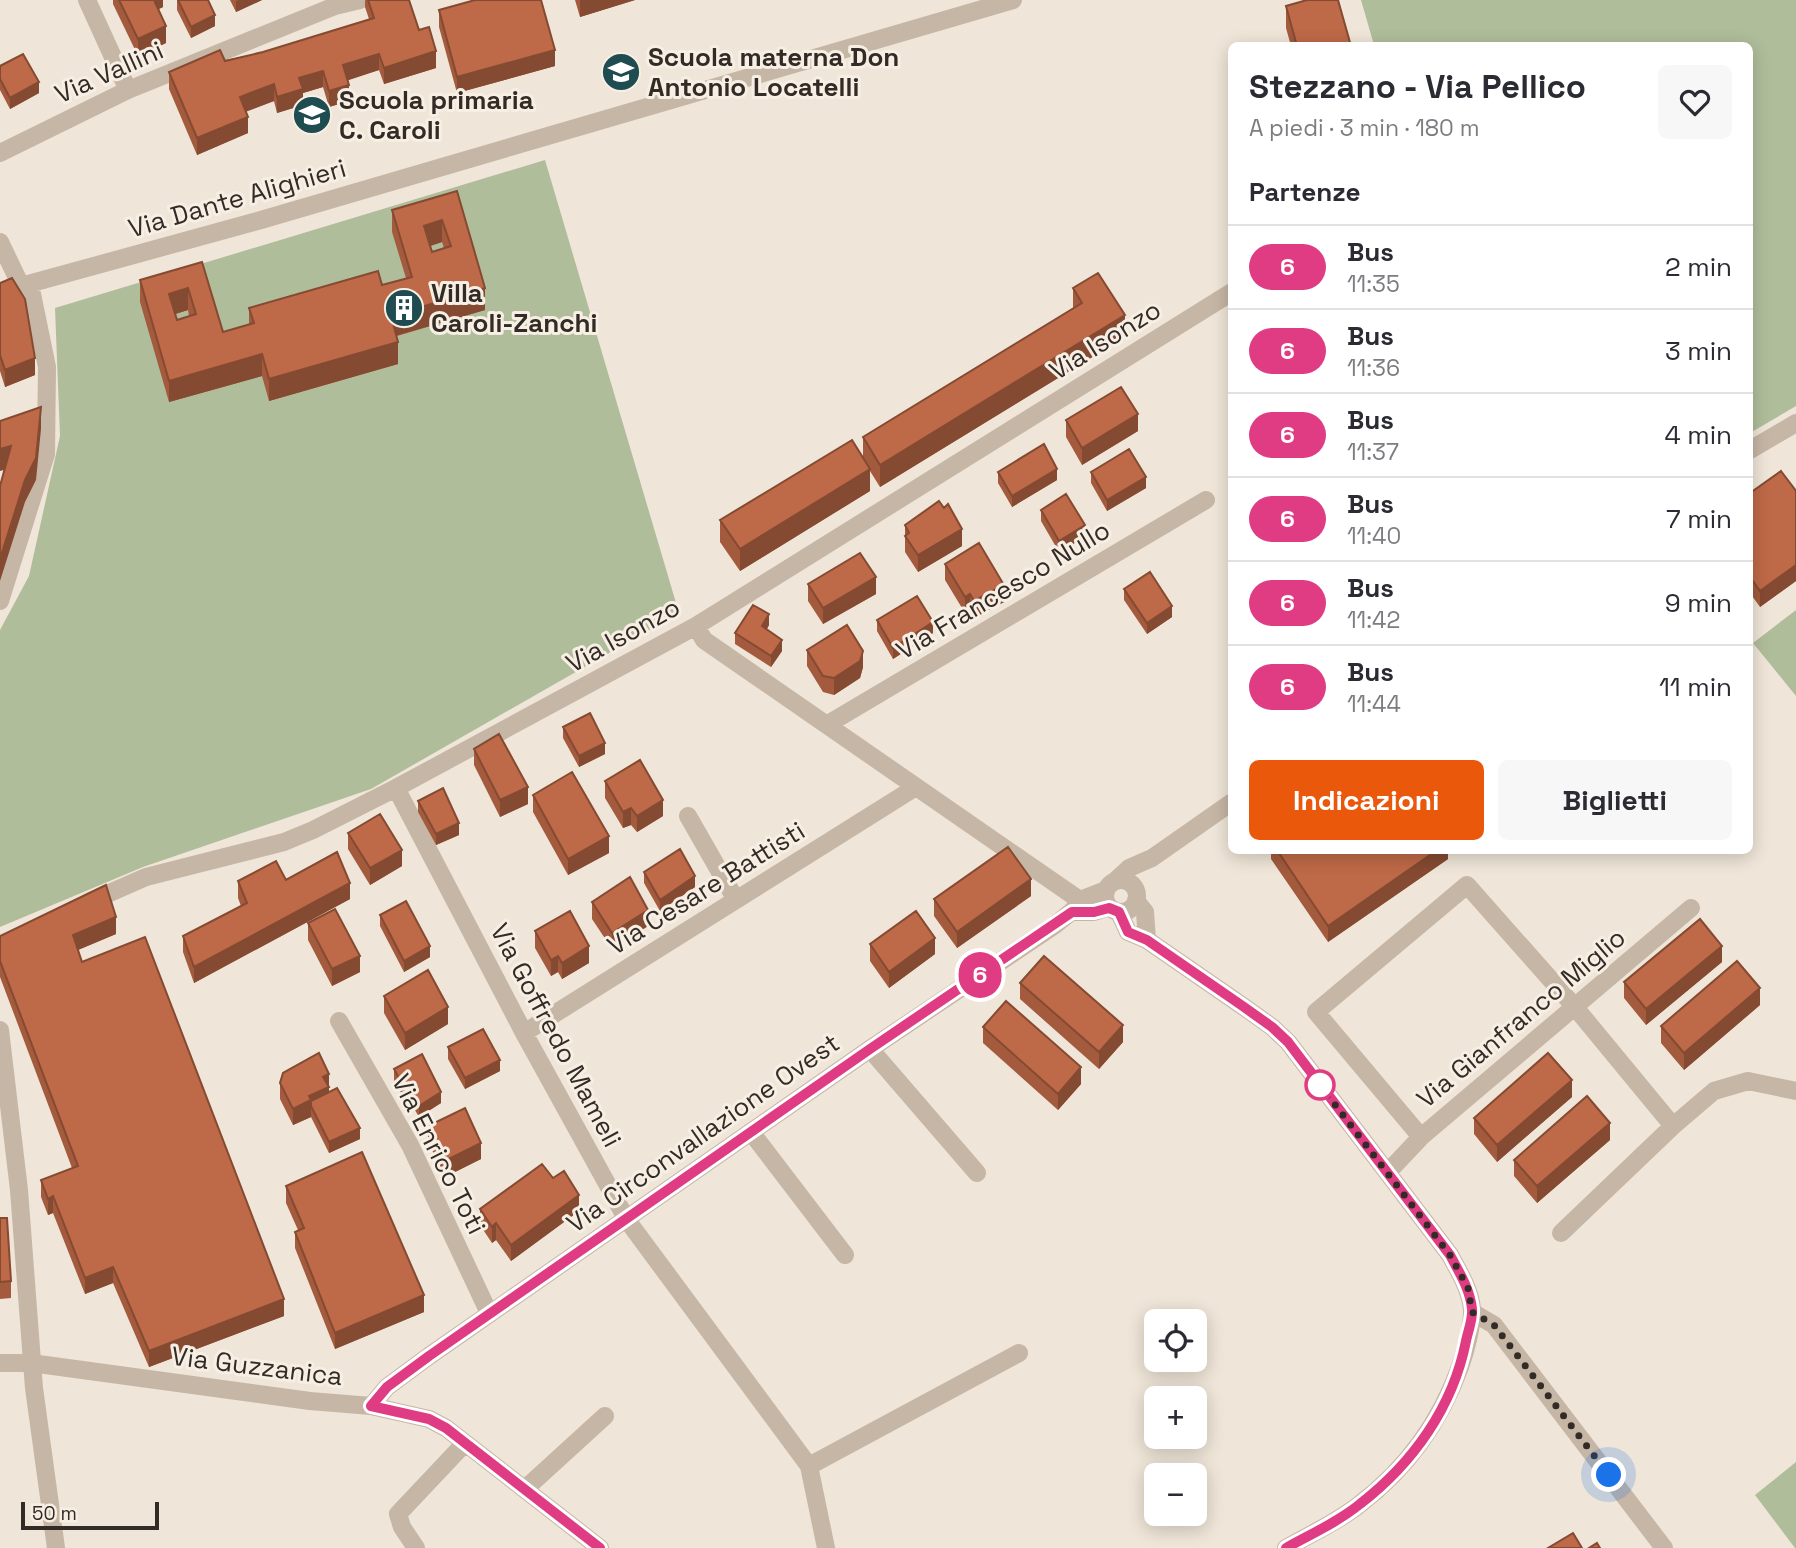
<!DOCTYPE html>
<html lang="it">
<meta charset="utf-8">
<style>
:root{--surface:#fff;--page:#f7f7f7;--text:#2b2b33;--muted:#7c7c81;--line:#e1e1e2;--accent:#ea580c}
body{margin:0;font-family:"Space Grotesk",sans-serif;background:var(--page);color:var(--text);height:100vh;display:flex;flex-direction:column;font-size:26px;white-space:nowrap}
*{box-sizing:border-box;margin:0}
p{font-size:23px;color:var(--muted)}
.icon{flex:none;width:38px;height:38px;fill:none;stroke:currentColor;stroke-width:2;stroke-linecap:round;stroke-linejoin:round}
.map{position:relative;flex:1;overflow:hidden}
.side{position:absolute;left:1228px;top:42px;width:525px;height:812px;display:flex;flex-direction:column;background:var(--surface);border-radius:10px;box-shadow:0 4px 18px #0003}
.side>*{flex:none}
.badge{padding:0 14px;border-radius:23px;font-size:24px;line-height:46px}
.buttons{position:absolute;left:1144px;top:1309px;display:grid;gap:14px}
.buttons a{display:grid;place-items:center;width:63px;height:63px;border-radius:10px;background:var(--surface);box-shadow:0 4px 18px #0003;font-size:35px}
.scale{position:absolute;left:21px;bottom:18px;width:138px;box-sizing:border-box;padding-left:7px;border:4px solid #332b26;border-top:0;font-size:19px;line-height:24px;white-space:nowrap;color:#332b26;-webkit-text-stroke:5px #f7efe4;paint-order:stroke}
.you{position:absolute;width:35px;height:35px;margin:-18px;border:5px solid #fff;border-radius:50%;background:#1a73e8;box-shadow:0 0 0 10px #1a73e833}
.map>.badge{position:absolute;translate:-50% -50%;box-shadow:0 0 0 4px #fff}
h2{padding:0 21px;font-size:26px;line-height:63px}
.round{display:grid;place-items:center;flex:none;width:74px;height:74px;border-radius:10px;background:var(--page)}
.head{display:flex;align-items:center;justify-content:space-between;height:119px;padding:0 21px}
h1{font-size:33px;font-weight:700;line-height:52px}
.primary-button{display:flex;gap:14px;margin-top:auto;padding:14px 21px}
.primary-button a{flex:1;height:80px;border-radius:10px;background:var(--accent);color:#fff;font-size:28px;font-weight:700;line-height:80px;text-align:center}
.primary-button a+a{background:var(--page);color:var(--text)}
ul{padding:0;list-style:none}
li{display:flex;align-items:center;gap:21px;height:84px;padding:0 21px;border-top:2px solid var(--line)}
li div{flex:1}
li b{display:block;font-size:26px}
li em{font-style:normal}
li .badge{min-width:77px;font-weight:700;text-align:center}
.map>svg:first-child{display:block}
</style>
<div class="map">
<svg width="1796" height="1548" viewBox="0 0 1796 1548">
<rect width="100%" height="100%" fill="#efe5d8"/>
<!-- green -->
<path fill="#b0bd9a" d="M1361 0H1796V406L1750 433V46L1374 45Z
M545 160 679 613 371 789 143 867 0 927V630L29 576 60 436 55 308Z
M1796 610V696L1753 643Z
M1796 1462V1548H1795L1755 1495Z"/>
<g fill="none" stroke-linecap="round" stroke-linejoin="round">
<!-- minor -->
<path stroke="#c6b6a5" stroke-width="18" d="M87 0 128 90
M0 153 128 90 335 6 360 0
M0 242 21 286
M0 294 21 286 261 220 1013 0
M0 601 46 454 47 367 30 284
M696 626 704 640 1081 901
M828 724 1206 500
M396 788 524 1033 627 1220 809 1466 826 1548
M688 816 736 900
M1136 901 1145 912 1147 940
M89 902 146 877 284 842 313 830 396 788 696 626 1232 292
M1119 912 1128 932 1147 940 1244 1007 1272 1027 1288 1042 1450 1255C1459 1272 1470 1289 1472 1309 1473 1324 1465 1353 1460 1367 1440 1422 1406 1469 1360 1504 1338 1522 1310 1534 1286 1548
M339 1021 410 1145 489 1313
M0 1030 19 1190 34 1388 56 1548
M524 1033 916 787
M870 1049 977 1173
M751 1132 845 1255
M1421 1137 1316 1012 1467 885 1574 1006 1673 1126
M1388 1172 1421 1137 1691 908
M1561 1233 1673 1126 1714 1091 1748 1081 1796 1091
M1472 1312 1494 1325 1664 1548
M371 1406 429 1419 446 1428 600 1548
M809 1466 1019 1353
M525 1489 605 1416
M416 1548 402 1527 398 1514 465 1443"/>
<!-- tertiary -->
<path stroke="#c6b6a5" stroke-width="18" d="M1750 450 1796 423
M1105 896a16 16 0 1 1 32 0a16 16 0 1 1-32 0Z
M1116 880 1129 868 1152 858 1232 802
M1071 912H1094L1109 907
M0 1363H31L310 1401 371 1406 387 1387 429 1356 870 1049 1055 925 1071 912 1083 899 1106 890"/>
</g>
<!-- wall -->
<path fill="#a35a3d" fill-rule="evenodd" d="M113 0H163V7L159 9 166 43 138 56 113 4Z
M177 0 215 26 191 38 177 10Z
M230 0H262L236 12Z
M365 0H409L419 30 436 68 384 84 379 70 347 80 349 101 329 107 323 87 303 93V105L277 113 274 101 246 111 248 133 197 155 169 89V72L263 52 369 19 365 7Z
M575 0H635L580 17Z
M1286 6 1351 46H1291L1286 28Z
M439 10 555 66 457 93 439 27Z
M0 66 39 93 10 109 0 90Z
M457 191 485 310 397 336 398 364 269 401 262 376 169 402 140 302V280L202 262 223 332 249 325V308L382 285 406 278 392 232V210ZM442 242 444 248 432 252 430 246ZM188 310 189 316 177 320 175 314Z
M0 283 35 375 5 387 0 371Z
M1073 288 1125 337 880 487 870 471V491L740 571 720 542V520L863 458V437L1073 308Z
M1066 420 1138 431 1082 465 1066 437Z
M998 472 1057 480 1012 507 998 483Z
M1091 472 1146 488 1107 511 1091 483Z
M1796 491V581L1760 607 1750 593V493Z
M1041 510 1085 537 1059 552 1041 521Z
M905 525 962 546 918 572 905 552Z
M945 564 1004 602 974 618 970 610 965 613 945 580Z
M808 584 876 594 823 624 808 601Z
M1124 589 1172 617 1147 634 1124 600Z
M877 620 933 633 893 659 877 631Z
M769 625 767 629 782 651 771 667 735 644V633Z
M807 650 863 667 860 678 834 695 823 692 807 666Z
M563 727 605 754 579 767 563 738Z
M474 749 528 804 500 817 474 765Z
M605 781 663 816 637 832 631 825 623 828 605 798Z
M533 795 609 853 568 875 533 812Z
M418 801 459 835 436 845 418 812Z
M348 833 402 866 370 885 348 849Z
M1271 850H1448V859L1328 942 1271 859Z
M644 872 695 887 660 911 644 883Z
M286 880 350 899 194 983 183 952V936L241 906 238 898V881Z
M1031 896 957 948 934 916V899Z
M592 902 648 926 612 949 592 919Z
M380 915 430 957 404 972 380 926Z
M308 923 360 972 332 986 308 940Z
M535 931 589 963 562 979 558 972 551 976 535 948Z
M116 934 78 950 82 962 284 1316 149 1367 113 1283 85 1294 53 1213 48 1215 41 1197V1180L72 1168 0 977V936Z
M870 944 935 954 889 988 870 961Z
M1722 962 1646 1025 1624 998V982Z
M1020 983 1123 1042 1099 1069 1020 999Z
M384 996 448 1024 405 1050 384 1013Z
M1760 1005 1684 1070 1661 1043V1026Z
M983 1027 1081 1084 1058 1110 983 1043Z
M448 1047 500 1071 465 1089 448 1059Z
M394 1069 441 1103 419 1117 412 1105 409 1107 394 1080Z
M329 1074V1092L360 1139 329 1153 311 1117 293 1125 280 1099V1083Z
M1572 1097 1497 1162 1474 1134V1118Z
M428 1126 481 1159 445 1177 428 1142Z
M1610 1140 1537 1203 1514 1176V1160Z
M286 1186 424 1312 335 1349 295 1248V1232L298 1230 286 1203Z
M480 1209 579 1211 511 1261 496 1240 492 1243 480 1225Z
M0 1218 11 1281V1298L0 1299Z"/>
<!-- shaded-wall -->
<path fill="#854a32" d="M152 0H163V7L152 12Z
M239 0H262L236 12V1Z
M580 0H635L580 17Z
M215 15V26L191 38V27Z
M166 26V43L138 56V39Z
M555 50V66L457 93V77Z
M436 51V68L384 84V68Z
M379 54V70L343 82V65Z
M323 71V87L303 93V105L277 113V97L299 78Z
M39 82V93L10 109V98Z
M274 84V101L240 114V97Z
M349 85V101L329 107V91Z
M248 117V133L197 155V138Z
M442 220V242L424 248V226Z
M188 288V310L169 316V294Z
M485 288V310L391 337V316Z
M1125 315V337L880 487V465Z
M398 342V364L269 401V379Z
M262 354V376L169 402V381Z
M35 358V375L5 387V370Z
M41 407V429L36 480 25 502 0 581V559Z
M1138 414V431L1082 465V448Z
M11 446V468L0 471V449Z
M870 469V491L740 571V549Z
M1057 469V480L1012 507V496Z
M1146 477V488L1107 511V500Z
M1085 525V537L1059 552V541Z
M962 529V546L918 572V555Z
M1796 565V581L1760 607V591Z
M876 577V594L823 624V608Z
M1004 585V602L974 618V601Z
M970 594V610L965 613V597Z
M1172 606V617L1147 634V623Z
M769 614V625L762 637V626Z
M933 622V633L893 659V648Z
M782 640V651L771 667V656Z
M863 651V667L860 678 834 695V678Z
M605 743V754L579 767V756Z
M528 787V804L500 817V800Z
M663 800V816L637 832V816Z
M631 808V825L623 828V812Z
M459 823V835L436 845V834Z
M609 836V853L568 875V859Z
M402 850V866L370 885V868Z
M1437 850H1448V859L1328 942V926Z
M695 876V887L660 911V900Z
M1031 879V896L957 948V932Z
M350 883V899L194 983V967Z
M648 910V926L612 949V933Z
M116 917V934L73 952V935Z
M935 938V954L889 988V972Z
M430 946V957L404 972V961Z
M589 946V963L562 979V963Z
M1722 946V962L1646 1025V1009Z
M360 956V972L332 986V969Z
M558 956V972L551 976V960Z
M1760 988V1005L1684 1070V1053Z
M448 1007V1024L405 1050V1033Z
M1123 1025V1042L1099 1069V1052Z
M500 1060V1071L465 1089V1078Z
M1081 1067V1084L1058 1110V1094Z
M329 1074V1103L311 1106V1117L293 1125V1109L309 1096 323 1077Z
M1572 1080V1097L1497 1162V1145Z
M441 1092V1103L419 1117V1106Z
M412 1094V1105L409 1107V1096Z
M1610 1123V1140L1537 1203V1186Z
M360 1128V1139L329 1153V1142Z
M481 1143V1159L445 1177V1161Z
M579 1195V1211L511 1261V1245Z
M53 1196V1213L48 1215V1199Z
M496 1223V1240L492 1243V1227Z
M113 1267V1283L85 1294V1278Z
M424 1295V1312L335 1349V1333Z
M284 1299V1316L149 1367V1351Z"/>
<!-- building -->
<path fill="#be6947" stroke="#854a32" stroke-width="2" fill-rule="evenodd" d="M119 0H154L166 26 138 39Z
M178 0H208L215 15 191 27Z
M368 0H409L419 30 429 27 436 51 384 68 379 54 343 65 349 85 329 91 323 71 299 78 303 89 277 97 274 84 240 97 248 117 197 138 169 72 220 50 225 61 263 52 374 18Z
M475 0H541L555 50 457 77 439 10Z
M1307 0H1338L1351 46H1297L1286 6Z
M23 54 39 82 10 98 0 79V66Z
M457 191 485 288 391 316 398 342 269 379 262 354 169 381 140 280 202 262 223 332 254 323 249 308 378 271 382 285 412 277 392 210ZM442 220 451 246 432 252 424 226ZM188 288 196 314 177 320 169 294Z
M1098 273 1125 315 880 465 863 437 1082 303 1073 288Z
M12 278 25 299 35 358 5 370 0 355V283Z
M1121 387 1138 414 1082 448 1066 420Z
M41 407 36 458 25 480 0 559V486L11 446 0 449V421Z
M852 440 870 469 740 549 720 520Z
M1044 444 1057 469 1012 496 998 472Z
M1129 449 1146 477 1107 500 1091 472Z
M1781 471 1796 491V565L1760 591 1750 577V493Z
M1066 494 1085 525 1059 541 1041 510Z
M939 501 944 508 948 504 962 529 918 555 905 536 909 533 905 525Z
M979 543 1004 585 974 601 970 594 965 597 945 564Z
M860 553 876 577 823 608 808 584Z
M1150 572 1172 606 1147 623 1124 589Z
M917 596 933 622 893 648 877 620Z
M753 605 769 614 762 626 782 640 771 656 735 633Z
M847 625 863 651 860 661 834 678 823 676 807 650Z
M590 713 605 743 579 756 563 727Z
M499 734 528 787 500 800 474 749Z
M640 760 663 800 637 816 631 808 623 812 605 781Z
M572 772 609 836 568 859 533 795Z
M443 788 459 823 436 834 418 801Z
M380 814 402 850 370 868 348 833Z
M1008 847 1031 879 957 932 934 899Z
M680 849 695 876 660 900 644 872Z
M1277 850H1437L1328 926Z
M337 852 350 883 194 967 183 936 247 903 238 881 276 861 286 880Z
M630 877 648 910 612 933 592 902Z
M106 885 116 917 73 935 82 962 145 937 284 1299 149 1351 113 1267 85 1278 53 1196 48 1199 41 1180 78 1166 0 961V936Z
M406 901 430 946 404 961 380 915Z
M335 909 360 956 332 969 308 923Z
M570 911 589 946 562 963 558 956 551 960 535 931Z
M916 911 935 938 889 972 870 944Z
M1700 919 1722 946 1646 1009 1624 982Z
M1044 956 1123 1025 1099 1052 1020 983Z
M1737 961 1760 988 1684 1053 1661 1026Z
M428 970 448 1007 405 1033 384 996Z
M1006 1001 1081 1067 1058 1094 983 1027Z
M483 1029 500 1060 465 1078 448 1047Z
M319 1053 329 1074 323 1077 329 1087 309 1096 311 1100 293 1109 280 1083 283 1073Z
M1548 1053 1572 1080 1497 1145 1474 1118Z
M422 1054 441 1092 419 1106 412 1094 409 1096 394 1069Z
M337 1088 360 1128 329 1142 311 1106V1101Z
M1587 1096 1610 1123 1537 1186 1514 1160Z
M465 1108 481 1143 445 1161 428 1126Z
M362 1152 424 1295 335 1333 295 1232 304 1228 286 1186Z
M542 1164 553 1178 564 1171 579 1195 511 1245 496 1223 492 1227 480 1209Z
M0 1218H7L11 1281 0 1282Z
M1573 1533 1582 1548H1548Z
M1597 1543 1600 1548H1589Z"/>
<g fill="none" stroke-linecap="round" stroke-linejoin="round">
<!-- line casing -->
<g stroke="#fff" stroke-width="16">
<path id="line" d="M600 1548 446 1428 429 1419 371 1406 387 1387 429 1356 870 1049 1072 912H1094L1109 908 1119 912 1128 932 1147 940 1244 1007 1272 1027 1288 1042 1450 1255C1459 1272 1470 1289 1472 1309 1473 1319 1468 1331 1466 1341 1453 1407 1413 1463 1360 1504 1338 1522 1311 1534 1286 1548"/>
</g>
<!-- line -->
<use href="#line" stroke="#e03c83" stroke-width="10"/>
<!-- walk -->
<path stroke="#332b26" stroke-width="7" stroke-dasharray="0 12.6" d="M1320 1085 1450 1255 1468 1288 1472 1312 1494 1325 1609 1475"/>
</g>
<!-- icons -->
<defs>
<g id="school-disc" transform="scale(2.0125)"><circle r="9.5" fill="#1f4c51" stroke="#f7efe4"/><path d="M0-5L7-2L0 1L-7-2ZM-4 1L0 2.5L4 1V4Q0 6-4 4Z" fill="#fff"/></g>
<g id="building-disc" transform="scale(2.0125)"><circle r="9.5" fill="#1f4c51" stroke="#f7efe4"/><path d="M-4-6H4V6H1V3H-1V6H-4ZM-2.5-4.3h1.7v1.8h-1.7ZM.8-4.3h1.7v1.8H.8ZM-2.5-1h1.7V.8h-1.7ZM.8-1h1.7V.8H.8Z" fill="#fff"/></g>
</defs>
<g fill-rule="evenodd">
<use href="#school-disc" x="621" y="72"/>
<use href="#school-disc" x="312" y="115"/>
<use href="#building-disc" x="404" y="308"/>
</g>
<!-- markers -->
<circle fill="#fff" stroke="#e03c83" stroke-width="3.5" cx="1320" cy="1085" r="14"/>
<g text-anchor="middle" stroke-width="6" stroke-linejoin="round" paint-order="stroke">
<!-- poi labels -->
<g font-size="26" font-weight="bold" fill="#332b26" stroke="#f7efe4" text-anchor="start">
<text x="648" y="66">Scuola materna Don<tspan x="648" dy="30">Antonio Locatelli</tspan></text>
<text x="339" y="109">Scuola primaria<tspan x="339" dy="30">C. Caroli</tspan></text>
<text x="431" y="302">Villa<tspan x="431" dy="30">Caroli-Zanchi</tspan></text>
</g>
<!-- street labels -->
<g font-size="26" fill="#332b26" stroke="#f7efe4">
<text transform="translate(109 72) rotate(-24)" y="9">Via Vallini</text>
<text transform="translate(237 198) rotate(-16)" y="9">Via Dante Alighieri</text>
<text transform="translate(1105 340) rotate(-32)" y="9">Via Isonzo</text>
<text transform="translate(1003 590) rotate(-31)" y="9">Via Francesco Nullo</text>
<text transform="translate(623 635) rotate(-29)" y="9">Via Isonzo</text>
<text transform="translate(706 888) rotate(-32)" y="9">Via Cesare Battisti</text>
<text transform="translate(1521 1018) rotate(-40)" y="9">Via Gianfranco Miglio</text>
<text transform="translate(556 1035) rotate(62)" y="9">Via Goffredo Mameli</text>
<text transform="translate(703 1133) rotate(-35)" y="9">Via Circonvallazione Ovest</text>
<text transform="translate(439 1154) rotate(63)" y="9">Via Enrico Toti</text>
<text transform="translate(257 1366) rotate(7)" y="9">Via Guzzanica</text>
</g>
</g>
</svg>
<div class="buttons">
<a><svg class="icon" aria-label="locate" viewBox="0 0 24 24"><circle cx="12" cy="12" r="6"/><path d="M12 2v4M12 18v4M2 12h4M18 12h4"/></svg></a>
<a>+</a>
<a>−</a>
</div>
<div class="scale">50 m</div>
<div class="you" style="left:1609px;top:1475px"></div>
<b class="badge" style="left:980px;top:975px;background:#e03c83;color:#fff">6</b>
<section class="side">
<div class="head"><div><h1>Stezzano - Via Pellico</h1><p>A piedi · 3 min · 180 m</p></div><a class="round"><svg class="icon" aria-label="heart" viewBox="0 0 24 24"><path d="M12 20l-8-8c-3-5 5-10 8-4 3-6 11-1 8 4z"/></svg></a></div>
<h2>Partenze</h2>
<ul>
<li><span class="badge" style="background:#e03c83;color:#fff">6</span><div><b>Bus</b><p>11:35</p></div><em>2 min</em></li>
<li><span class="badge" style="background:#e03c83;color:#fff">6</span><div><b>Bus</b><p>11:36</p></div><em>3 min</em></li>
<li><span class="badge" style="background:#e03c83;color:#fff">6</span><div><b>Bus</b><p>11:37</p></div><em>4 min</em></li>
<li><span class="badge" style="background:#e03c83;color:#fff">6</span><div><b>Bus</b><p>11:40</p></div><em>7 min</em></li>
<li><span class="badge" style="background:#e03c83;color:#fff">6</span><div><b>Bus</b><p>11:42</p></div><em>9 min</em></li>
<li><span class="badge" style="background:#e03c83;color:#fff">6</span><div><b>Bus</b><p>11:44</p></div><em>11 min</em></li>
</ul>
<div class="primary-button"><a>Indicazioni</a><a>Biglietti</a></div>
</section>
</div>
